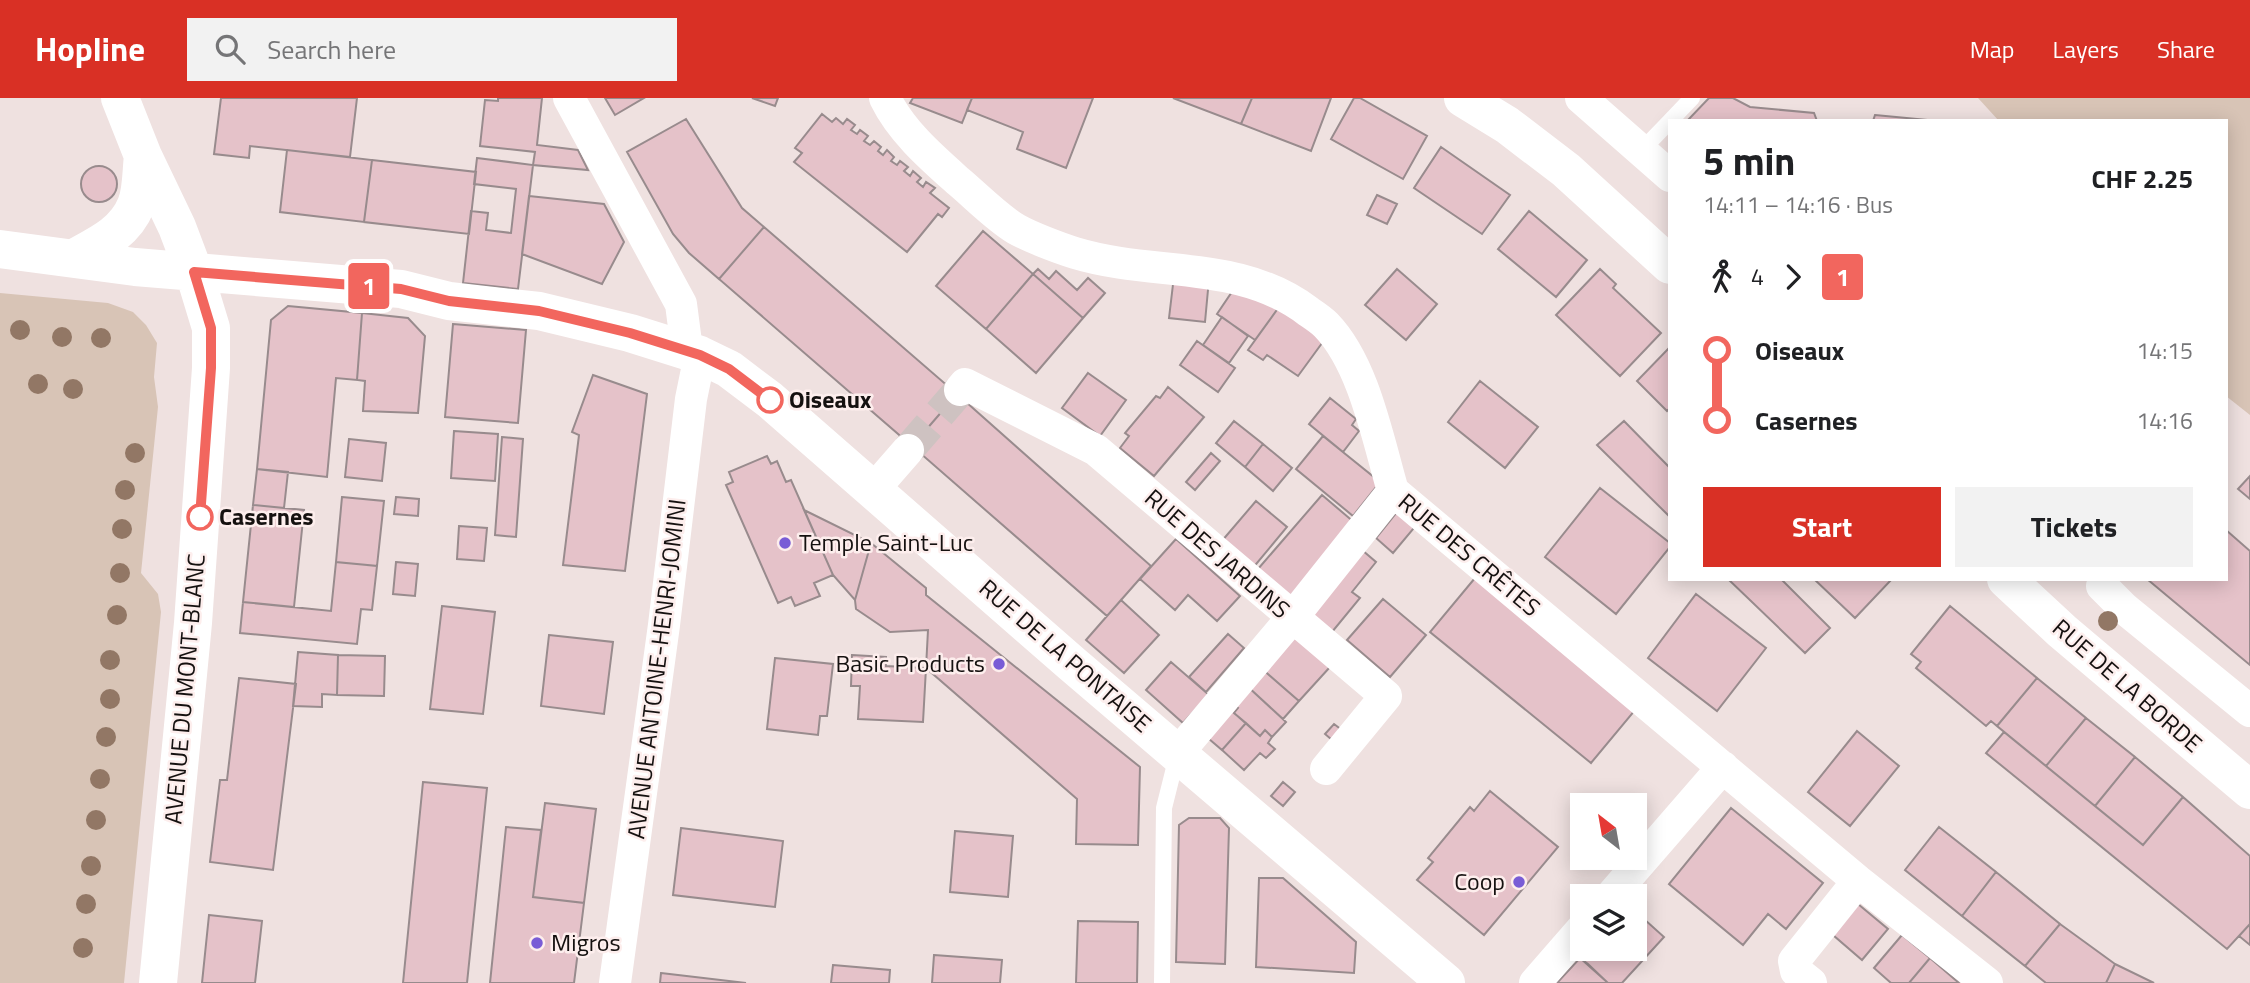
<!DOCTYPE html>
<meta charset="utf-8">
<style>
:root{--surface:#fff;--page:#f2f2f2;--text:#202124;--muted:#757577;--accent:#d93025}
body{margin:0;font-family:"Titillium Web",sans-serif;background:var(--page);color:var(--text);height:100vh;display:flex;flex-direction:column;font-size:26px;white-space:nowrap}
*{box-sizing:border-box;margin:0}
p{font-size:23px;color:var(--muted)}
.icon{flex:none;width:38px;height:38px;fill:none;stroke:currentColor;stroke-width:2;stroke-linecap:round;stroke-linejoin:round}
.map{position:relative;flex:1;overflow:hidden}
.drawer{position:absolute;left:1668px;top:21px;width:560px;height:462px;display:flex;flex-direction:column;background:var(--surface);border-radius:0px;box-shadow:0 4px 18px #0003}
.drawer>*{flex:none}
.badge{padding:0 14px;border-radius:5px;font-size:24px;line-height:46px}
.needle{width:46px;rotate:329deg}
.buttons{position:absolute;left:1570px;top:695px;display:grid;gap:14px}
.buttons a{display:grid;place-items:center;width:77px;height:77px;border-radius:0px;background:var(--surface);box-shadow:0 4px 18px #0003;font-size:35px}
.map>.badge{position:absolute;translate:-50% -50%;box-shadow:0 0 0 4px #fff}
.legs{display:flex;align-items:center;gap:10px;height:77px;padding:0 35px;font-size:23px}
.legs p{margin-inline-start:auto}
.overview{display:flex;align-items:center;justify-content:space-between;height:119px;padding:0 35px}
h1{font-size:38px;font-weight:700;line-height:52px}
.primary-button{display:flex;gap:14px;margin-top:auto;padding:14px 35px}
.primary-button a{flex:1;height:80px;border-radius:0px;background:var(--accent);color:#fff;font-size:28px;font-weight:700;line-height:80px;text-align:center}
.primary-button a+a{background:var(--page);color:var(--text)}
ul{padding:0 35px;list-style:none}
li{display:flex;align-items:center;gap:24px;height:70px;font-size:26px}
li i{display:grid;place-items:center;width:10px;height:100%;margin:0 9px;background:currentColor}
li i::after{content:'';width:18px;height:18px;margin:-9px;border:5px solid;border-radius:50%;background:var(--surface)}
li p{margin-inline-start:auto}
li:first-child i{background:linear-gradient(#0000 50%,currentColor 0)}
li:last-child i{background:linear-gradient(currentColor 50%,#0000 0)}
header{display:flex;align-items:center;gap:42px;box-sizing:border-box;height:98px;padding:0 35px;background:var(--accent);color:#fff}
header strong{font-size:33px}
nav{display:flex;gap:38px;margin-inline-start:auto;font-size:24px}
.search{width:490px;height:63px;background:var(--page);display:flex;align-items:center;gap:18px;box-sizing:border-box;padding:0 24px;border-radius:0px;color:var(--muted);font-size:26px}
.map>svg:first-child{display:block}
</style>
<header>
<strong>Hopline</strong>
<div class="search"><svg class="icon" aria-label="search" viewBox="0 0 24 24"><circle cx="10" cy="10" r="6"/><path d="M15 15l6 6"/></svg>Search here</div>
<nav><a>Map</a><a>Layers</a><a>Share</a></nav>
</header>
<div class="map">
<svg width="2250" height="885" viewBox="0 0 2250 885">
<rect width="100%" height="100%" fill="#efe1e0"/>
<!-- green -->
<path fill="#d8c4b6" d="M1978 0H2250V317L2226 298V23H1999Z
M0 195 108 205 133 214 146 227 157 245 154 279 158 309 141 475 158 496 161 514 124 885H0Z"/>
<!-- building -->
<path fill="#e5c2c9" stroke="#988b8d" stroke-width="2" d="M221 0H357L350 59 250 48 249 60 214 56Z
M498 0H542L537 47 578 52 588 72 533 67 535 54 480 48 485 2 498 3Z
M605 0H644L615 17Z
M752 0H778L775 8Z
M913 0H972L962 25 910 5Z
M972 0H1093L1066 70 1017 51 1023 34 967 12Z
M1173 0H1252L1241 26Z
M1252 0H1331L1311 53 1241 26Z
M1354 0H1360L1427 38 1403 81 1331 41Z
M1709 0H1733L1750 9 1814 15 1817 23H1687Z
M822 16 832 24 836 20 843 26 847 21 855 27 851 32 857 36 860 32 868 38 864 43 870 47 874 43 881 49 878 53 883 57 887 52 894 59 891 63 897 67 900 63 908 69 904 73 910 78 913 73 921 80 917 84 923 89 926 84 935 90 930 95 949 110 942 119 938 116 907 154 794 64 802 55 795 50Z
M1875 17 1938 23H1873Z
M686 21 742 110 764 129 719 181 689 155 673 136 627 54Z
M1441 49 1510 97 1482 136 1414 90Z
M287 52 372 62 364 124 280 114Z
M477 60 533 67 518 191 463 185 471 113 488 115 486 132 511 135 516 91 474 86Z
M372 62 476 74 469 136 364 124Z
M81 86a18 18 0 1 1 36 0a18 18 0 1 1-36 0Z
M1377 97 1397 106 1387 126 1367 117Z
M529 98 604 106 624 144 602 186 522 156Z
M1529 113 1587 162 1556 199 1498 151Z
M764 129 957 296 912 348 719 181Z
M983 133 1033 176 986 231 936 188Z
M1038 171 1049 181 1056 173 1077 192 1088 180 1105 195 1083 220 1033 176Z
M1397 171 1437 206 1406 242 1365 207Z
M1600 171 1616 186 1613 190 1661 235 1620 278 1556 217Z
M1033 176 1083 220 1036 275 986 231Z
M1174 178 1209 181 1205 224 1169 220Z
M1240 182 1279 209 1255 242 1217 216Z
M288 208 362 215 357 282 336 280 327 379 257 371 271 222Z
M1279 209 1325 241 1298 278 1267 257 1263 262 1248 252Z
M362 215 408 220 425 238 418 315 363 313 365 283 357 282Z
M1222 219 1248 238 1229 265 1203 247Z
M453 226 526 232 518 325 445 319Z
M1197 243 1235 270 1218 294 1180 267Z
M1670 249V310L1667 313 1637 283Z
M1088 275 1126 302 1100 338 1062 310Z
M593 277 647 296 625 473 563 467 579 337 572 334Z
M1480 283 1538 329 1505 370 1448 324Z
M1168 289 1204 319 1154 378 1120 350 1129 338 1125 335 1156 298 1160 300Z
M957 296 1151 468 1107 518 912 348Z
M1330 300 1356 321 1352 327 1359 333 1343 354 1309 326Z
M1234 323 1263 346 1245 369 1216 345Z
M1624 323 1670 370V419L1597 347Z
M454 333 498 336 495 383 451 380Z
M1323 338 1380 384 1353 418 1296 371Z
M502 339 523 341 516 439 495 437Z
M349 341 386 345 382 383 345 379Z
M1263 346 1292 370 1273 393 1245 369Z
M1211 355 1220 363 1195 392 1186 384Z
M767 358 771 366 777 363 786 384 791 382 833 477 814 485 820 498 795 508 791 499 778 505 726 387 733 384 729 374Z
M257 371 288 374 284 410 253 407Z
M2250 378V401L2238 391Z
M1600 390 1670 445V449L1616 516 1545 459Z
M1322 397 1355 425 1290 499 1258 471Z
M342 399 384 403 377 468 336 464Z
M396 399 419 401 418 418 394 416Z
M1256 403 1287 429 1252 471 1221 444Z
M253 407 304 412 294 509 243 504Z
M1401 409 1419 424 1393 455 1376 440Z
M804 412 871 445 855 502 833 477Z
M459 428 487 430 484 463 457 461Z
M2226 432 2250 453V567L2147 481H2226Z
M1176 441 1240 498 1217 523 1188 497 1175 512 1140 481Z
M871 445 926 490V497L1140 669 1138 747 1076 746 1077 701 926 570 928 532 890 534 856 511 855 502Z
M1362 452 1376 464 1352 494 1360 500 1332 534 1309 515Z
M336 464 377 468 372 512 361 511 357 546 240 535 243 504 331 513Z
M396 464 418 466 415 498 393 496Z
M1475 480 1636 611 1591 665 1430 534Z
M1728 481H1781L1830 530 1805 555Z
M1814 481H1892L1855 520Z
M1696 496 1766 550 1717 613 1648 560Z
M1383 501 1426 537 1390 579 1347 542Z
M1121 502 1159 537 1124 575 1086 542Z
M442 508 495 514 483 616 430 611Z
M1950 508 2037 580 1997 628 1991 623 1986 628 1916 570 1921 564 1911 556Z
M1228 536 1244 550 1206 594 1189 579Z
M1293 536 1330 569 1299 603 1261 570Z
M549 537 613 544 604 616 541 608Z
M298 554 338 557 337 597 322 596V609L293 608Z
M338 557 385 558 384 598 337 597Z
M852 557 886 559V568L926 570 923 624 858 621 860 588H851Z
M775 560 833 566 827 618H820L818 637 767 631Z
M1171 564 1209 597 1183 625 1146 592Z
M1261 570 1299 603 1283 621 1246 587Z
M239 580 296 586 273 772 210 764 220 682H227Z
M2037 580 2086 620 2046 668 1997 628Z
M1246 587 1286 624 1272 639 1265 632 1260 638 1234 615 1238 610 1231 604Z
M1231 604 1238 610 1234 615 1246 625 1222 652 1202 635Z
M2086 620 2135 659 2095 708 2046 668Z
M1246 625 1260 638 1265 632 1272 639 1268 645 1275 651 1266 660 1260 655 1244 672 1222 652Z
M1334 626 1347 636 1338 647 1325 636Z
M1857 633 1899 668 1850 728 1808 694Z
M2004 634 2143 747 2183 699 2250 758V826L2227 851 1986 655Z
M2135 659 2183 699 2143 747 2095 708Z
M423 684 487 690 467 885H403Z
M1283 684 1295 694 1283 708 1271 698Z
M1490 693 1558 749 1484 837 1417 782 1433 764 1428 760 1470 709 1474 713Z
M545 705 596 711 584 805 533 799Z
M1731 710 1823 785 1786 831 1768 816 1743 847 1669 786Z
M1189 720H1220L1229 730 1225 866 1176 864 1179 727Z
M506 729 541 732 533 799 584 805 574 885H490Z
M1939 729 1996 774 1962 818 1905 772Z
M681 730 783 743 775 809 673 797Z
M955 733 1013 738 1008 799 950 794Z
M1996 774 2060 826 2025 868 1962 818Z
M1259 780H1283L1356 844 1354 875 1256 869Z
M1858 806 1888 831 1862 862 1833 837Z
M1634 812 1664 839 1622 885H1608L1580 860 1589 850H1634Z
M209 817 262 823 255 885H202Z
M1078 823 1138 824 1137 885H1076Z
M2060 826 2115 866 2106 885H2046L2025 868Z
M2250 826V847L2239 838Z
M1902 837 1930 860 1909 885H1891L1874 870Z
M934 857 1002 862 1000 885H932Z
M1580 860 1588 866 1608 885H1557Z
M1930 860 1959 885H1909Z
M2115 866 2154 885H2106Z
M833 867 890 872 889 885H831Z
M661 875 746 885H660Z"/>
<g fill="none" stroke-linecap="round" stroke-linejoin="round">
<!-- street-tunnel -->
<path stroke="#cec2c1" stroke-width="32" stroke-dasharray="32 16" stroke-linecap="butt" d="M908 352 960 292"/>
<!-- lane -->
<path stroke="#fff" stroke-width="16" d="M1670 23 1692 0
M1642 52 1670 23
M1162 885 1164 710 1177 658"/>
<!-- street -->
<path stroke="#fff" stroke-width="32" d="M569 0 681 206 687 252
M885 0C901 33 931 59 958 83 976 98 996 119 1016 131 1030 139 1059 150 1075 155 1154 179 1240 161 1309 214 1315 218 1321 222 1326 227 1364 266 1378 342 1393 393L1858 783 1987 885
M1581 0 1670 78
M960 292 965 286 1096 352 1386 598 1326 671
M874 391 908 352
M2102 488 2125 511 2250 613
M1177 656 1292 520 1393 393
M1611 798 1723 669
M615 885 664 527 691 301 700 257
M1535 885 1582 831
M1811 885 1796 873 1794 863 1858 783"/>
<!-- secondary -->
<path stroke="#fff" stroke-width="38" d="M120 0 143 58 177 129 194 174 211 230V270L193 525 158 885
M1463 0 1507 27 1566 72 1670 167
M0 151 135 169 401 191 449 203 539 213 630 235 700 257 729 271 770 302 1071 565 1446 885
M74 160C98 147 125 135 136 107 142 93 141 73 143 58
M2006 481 2062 533 2250 692"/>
</g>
<!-- trees -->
<g fill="#927765">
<circle cx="20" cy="232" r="10"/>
<circle cx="62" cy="239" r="10"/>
<circle cx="101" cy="240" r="10"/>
<circle cx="38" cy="286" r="10"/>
<circle cx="73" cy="291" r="10"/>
<circle cx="135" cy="355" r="10"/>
<circle cx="125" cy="392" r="10"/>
<circle cx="122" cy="431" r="10"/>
<circle cx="120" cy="475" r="10"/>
<circle cx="117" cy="517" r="10"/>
<circle cx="2108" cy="523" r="10"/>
<circle cx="110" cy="562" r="10"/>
<circle cx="110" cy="601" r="10"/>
<circle cx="106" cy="639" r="10"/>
<circle cx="100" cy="681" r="10"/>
<circle cx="96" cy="722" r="10"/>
<circle cx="91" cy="768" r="10"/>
<circle cx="86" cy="806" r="10"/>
<circle cx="83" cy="850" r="10"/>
</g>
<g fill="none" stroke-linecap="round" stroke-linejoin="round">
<!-- line-1 casing -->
<g stroke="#fff" stroke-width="16">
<path id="line-1" d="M200 419 211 270V230L194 174 401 191 449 203 539 213 630 235 700 257 729 271 770 302"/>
</g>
<!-- line-1 -->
<use href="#line-1" stroke="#f2665e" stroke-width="10"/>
</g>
<!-- markers -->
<g fill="#fff" stroke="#f2665e" stroke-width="3.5">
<circle cx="770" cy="302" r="12"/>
<circle cx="200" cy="419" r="12"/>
</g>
<g fill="#795cd6" stroke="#fdeeed" stroke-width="2.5">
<circle cx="785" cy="445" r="7"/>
<circle cx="999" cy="566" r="7"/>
<circle cx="1519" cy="784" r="7"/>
<circle cx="537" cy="845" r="7"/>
</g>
<g text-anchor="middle" stroke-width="5" stroke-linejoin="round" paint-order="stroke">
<!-- stop labels -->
<g font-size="24" font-weight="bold" fill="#151110" stroke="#fdeeed" text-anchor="start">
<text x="789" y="310">Oiseaux</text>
<text x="219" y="427">Casernes</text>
</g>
<!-- poi labels -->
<g font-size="24" fill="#151110" stroke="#fdeeed" text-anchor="start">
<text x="799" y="453">Temple Saint-Luc</text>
<text x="985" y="574" text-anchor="end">Basic Products</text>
<text x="1505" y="792" text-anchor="end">Coop</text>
<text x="551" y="853">Migros</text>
</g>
<!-- street labels -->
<g font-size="24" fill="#151110" stroke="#fdeeed">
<text transform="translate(1217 456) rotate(41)" y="8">RUE DES JARDINS</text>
<text transform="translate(1469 457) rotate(40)" y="8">RUE DES CRÊTES</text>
<text transform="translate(1065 558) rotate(41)" y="8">RUE DE LA PONTAISE</text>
<text transform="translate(657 571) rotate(-83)" y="8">AVENUE ANTOINE-HENRI-JOMINI</text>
<text transform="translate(2127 588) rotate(41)" y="8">RUE DE LA BORDE</text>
<text transform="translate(185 591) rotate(-85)" y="8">AVENUE DU MONT-BLANC</text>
</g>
</g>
</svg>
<div class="buttons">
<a><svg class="needle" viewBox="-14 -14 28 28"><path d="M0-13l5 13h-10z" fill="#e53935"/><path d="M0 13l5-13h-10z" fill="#757577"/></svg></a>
<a><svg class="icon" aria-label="layers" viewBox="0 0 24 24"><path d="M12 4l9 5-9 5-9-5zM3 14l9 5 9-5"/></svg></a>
</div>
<b class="badge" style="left:369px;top:188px;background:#f2665e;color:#fff">1</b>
<section class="drawer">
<div class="overview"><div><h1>5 min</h1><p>14:11 – 14:16 · Bus</p></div><b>CHF 2.25</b></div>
<div class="legs"><svg class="icon" aria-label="walk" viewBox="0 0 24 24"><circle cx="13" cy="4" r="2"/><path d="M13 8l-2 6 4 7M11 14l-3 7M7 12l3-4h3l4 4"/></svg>4<svg class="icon" aria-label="forward" viewBox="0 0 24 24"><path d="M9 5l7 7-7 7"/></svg><b class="badge" style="background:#f2665e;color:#fff">1</b></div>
<ul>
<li><i style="color:#f2665e"></i><b>Oiseaux</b><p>14:15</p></li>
<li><i style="color:#f2665e"></i><b>Casernes</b><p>14:16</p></li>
</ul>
<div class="primary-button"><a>Start</a><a>Tickets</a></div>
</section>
</div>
